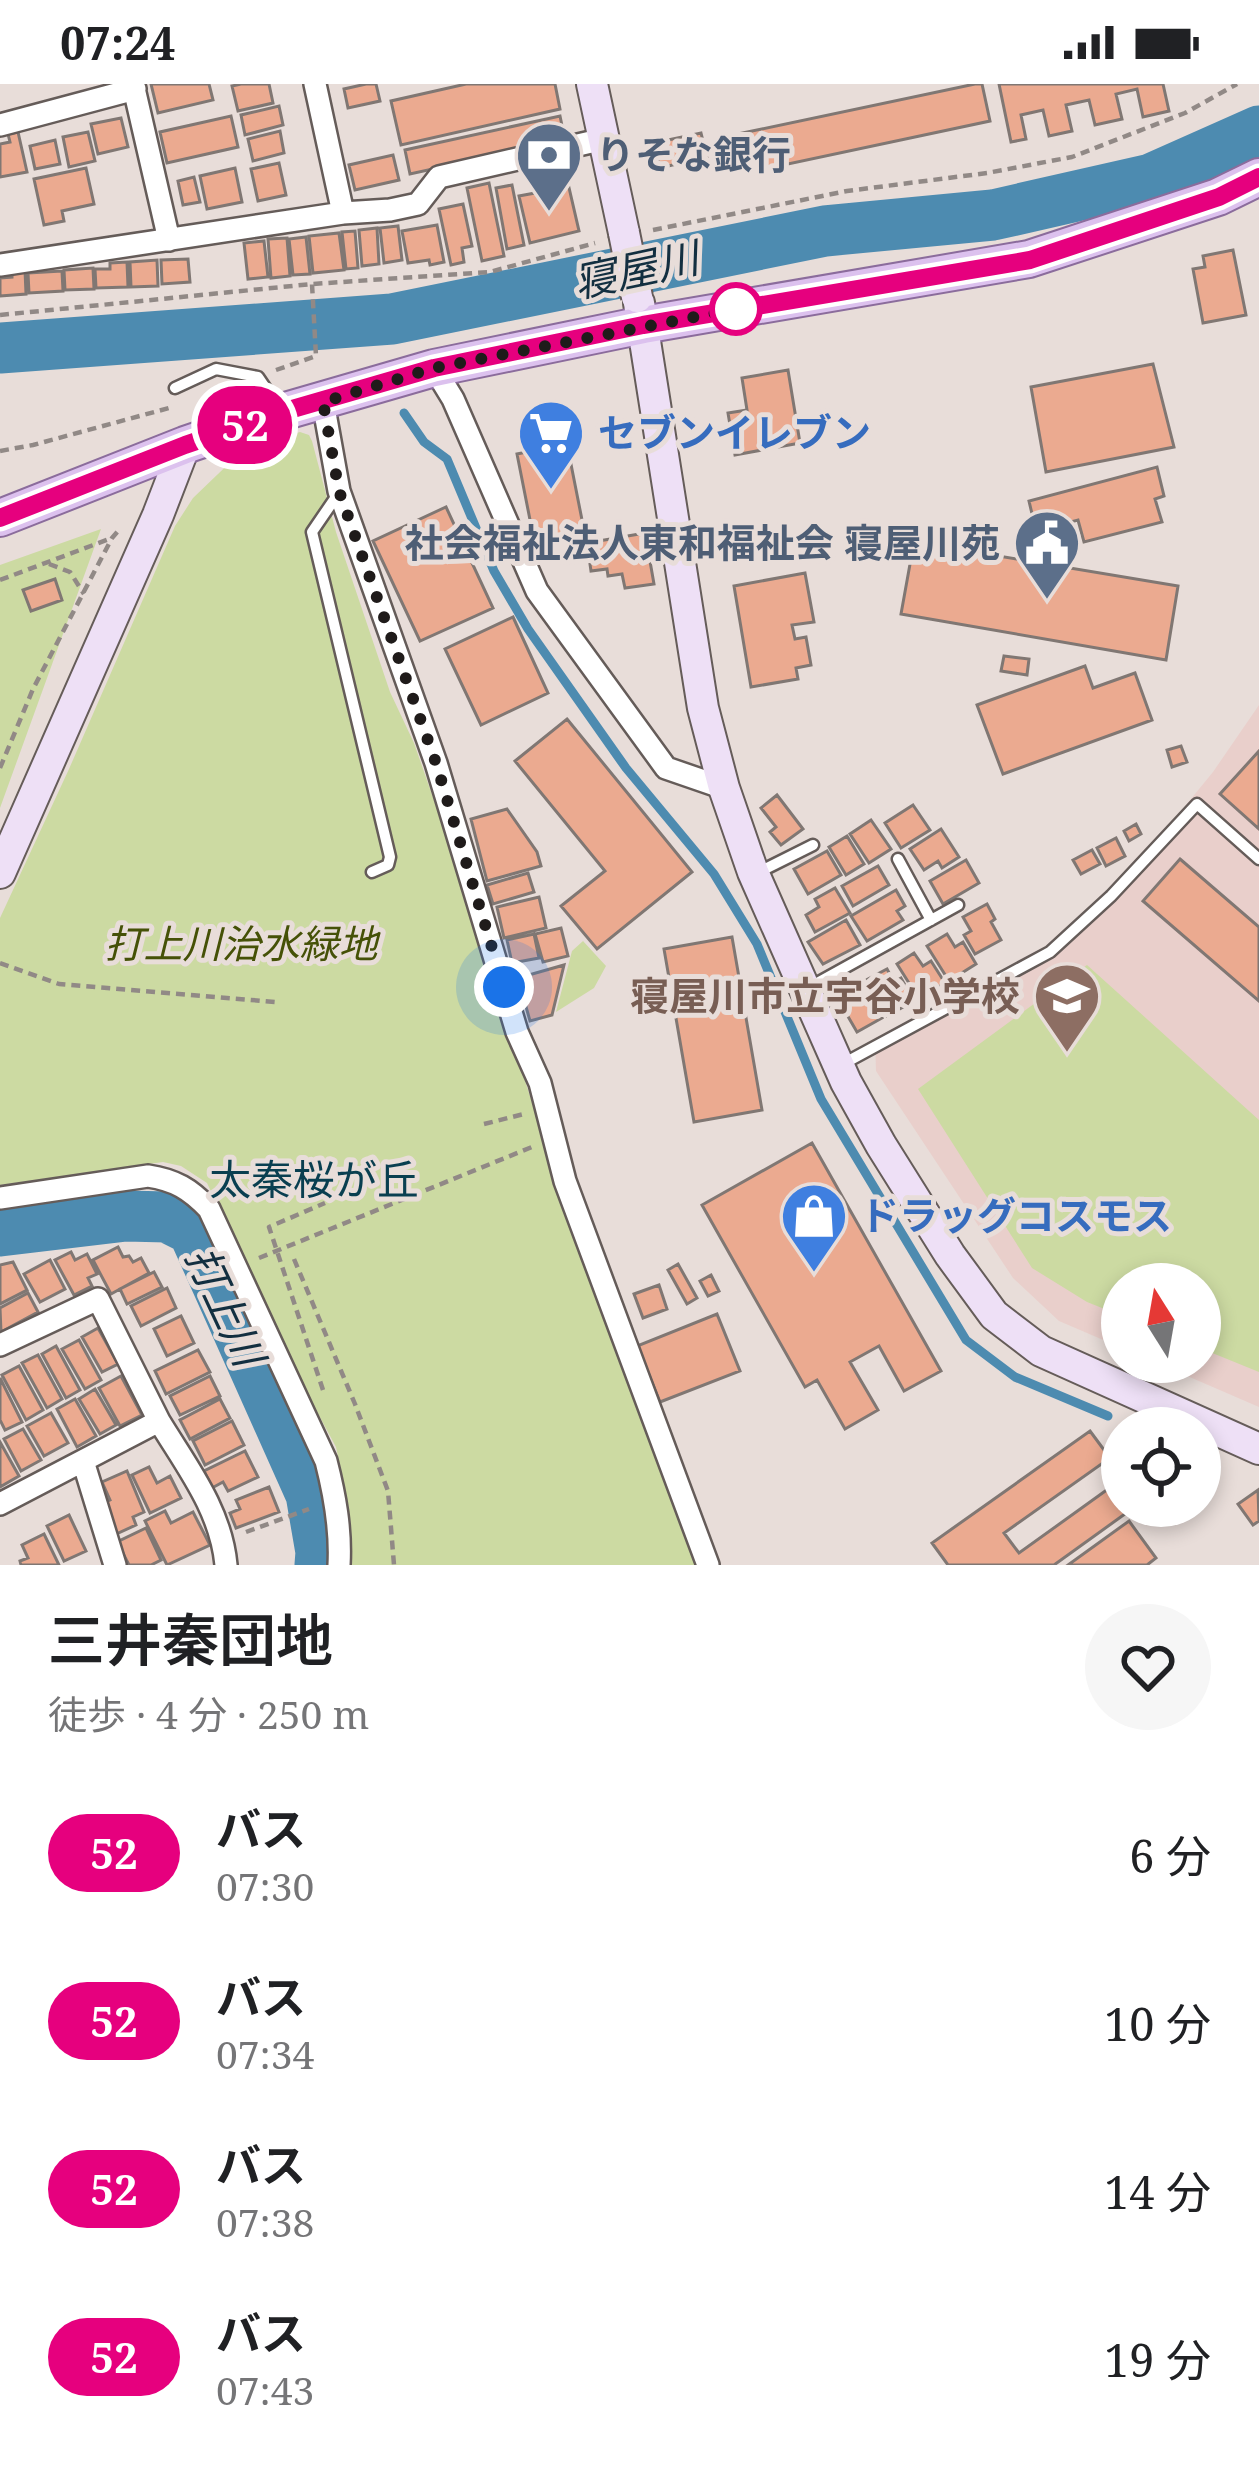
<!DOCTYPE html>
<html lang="ja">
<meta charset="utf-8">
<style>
:root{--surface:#fff;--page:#f6f6f6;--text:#202124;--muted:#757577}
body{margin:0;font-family:"Noto Serif","Noto Sans JP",serif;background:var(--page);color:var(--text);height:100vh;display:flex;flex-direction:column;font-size:45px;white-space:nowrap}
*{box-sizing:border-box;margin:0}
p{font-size:39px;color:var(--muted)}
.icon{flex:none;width:66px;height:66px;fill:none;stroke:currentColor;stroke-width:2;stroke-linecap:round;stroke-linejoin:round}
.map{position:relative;height:1481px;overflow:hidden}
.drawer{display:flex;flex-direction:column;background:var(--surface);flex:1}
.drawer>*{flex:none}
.badge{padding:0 24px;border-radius:39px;font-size:42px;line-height:78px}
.needle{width:78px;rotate:349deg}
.buttons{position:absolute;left:1101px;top:1179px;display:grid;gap:24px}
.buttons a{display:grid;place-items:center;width:120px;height:120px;border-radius:50%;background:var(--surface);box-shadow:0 6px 18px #0003;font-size:60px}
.you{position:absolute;width:60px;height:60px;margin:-30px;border:9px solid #fff;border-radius:50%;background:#1a73e8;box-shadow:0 0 0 18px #1a73e833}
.map>.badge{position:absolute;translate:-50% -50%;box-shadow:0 0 0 6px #fff}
.round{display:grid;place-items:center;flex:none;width:126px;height:126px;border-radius:63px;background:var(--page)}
.head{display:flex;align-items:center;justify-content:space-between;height:204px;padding:0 48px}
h1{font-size:57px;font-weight:600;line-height:90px}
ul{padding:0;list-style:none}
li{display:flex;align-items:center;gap:36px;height:168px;padding:0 48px}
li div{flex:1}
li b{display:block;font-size:45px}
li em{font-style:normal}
li .badge{min-width:132px;font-weight:700;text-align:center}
.status{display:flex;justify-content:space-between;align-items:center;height:84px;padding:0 60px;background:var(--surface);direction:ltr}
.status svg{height:33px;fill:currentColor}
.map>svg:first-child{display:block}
</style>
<div class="status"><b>07:24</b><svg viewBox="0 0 49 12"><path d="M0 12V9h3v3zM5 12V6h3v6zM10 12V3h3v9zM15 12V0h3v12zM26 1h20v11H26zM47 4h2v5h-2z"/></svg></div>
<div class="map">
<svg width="1259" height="1481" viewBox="0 0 1259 1481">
<rect width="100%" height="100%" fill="#e8ddd9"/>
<!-- education -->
<path fill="#e9cfcb" d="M1259 621V1323L1155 1278H1200V1200H1122V1264L1059 1237 1013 1194 876 987 875 954 1044 871 1118 804 1213 688Z"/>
<!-- green -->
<path fill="#ccdaa2" d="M300 348 309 351 312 357 336 448 390 608 414 659 460 791 572 1145 700 1481H350L351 1447 348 1420 336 1363 302 1300 207 1099 181 1082 163 1078 0 1101V834L69 685 175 442 193 414 243 366Z
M101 445 0 724V481Z
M583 857 606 882 594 904 556 928 572 867Z
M1087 881 1259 1036V1288L1200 1264V1200H1122V1232L1087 1218 1032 1184 918 1005Z"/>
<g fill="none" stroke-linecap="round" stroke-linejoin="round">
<!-- stream -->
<path stroke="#4d8bb0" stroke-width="9" d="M404 329 424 358 447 375 494 487 528 545 626 684 714 790 757 860 821 1015 966 1256 1015 1293 1108 1332"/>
<!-- river -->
<path stroke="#4d8bb0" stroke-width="51" d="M0 264 392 235 825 147 993 131 1151 95 1259 47
M0 1147 126 1132 167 1133 193 1146 311 1410 321 1468 320 1481"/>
</g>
<!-- building -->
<path fill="#ebaa90" stroke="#807773" stroke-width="3" d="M151 0H209L213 16 158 29Z
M241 0H269L273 19 238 27 232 2Z
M366 0H376L380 17 348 24 344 5Z
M466 0H555L560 25 401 61 391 17Z
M975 0H982L990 37 746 89 738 50Z
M999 0H1163L1169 27 1143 33 1137 5 1116 10 1122 35 1095 41 1089 16 1066 21 1072 47 1049 52 1043 26 1021 31 1026 55 1011 58Z
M279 22 283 41 245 51 241 31Z
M231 32 238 63 167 79 160 48Z
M560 32 565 56 410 90 405 66Z
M121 34 128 63 98 70 91 40Z
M280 47 284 69 253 77 248 55Z
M18 48 27 88 0 93V60L10 58 8 50Z
M88 48 95 77 69 83 63 53Z
M701 49 707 73 660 84 654 59Z
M55 56 60 80 35 85 30 62Z
M393 71 399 96 355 106 349 81Z
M279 79 286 111 258 117 251 85Z
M564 82 579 147 530 159 519 112 535 109 531 89Z
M86 84 94 120 62 127 64 137 44 141 34 95Z
M235 84 242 118 207 125 200 92Z
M194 93 200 118 183 121 178 97Z
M489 99 504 172 482 177 467 104Z
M512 101 524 161 507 165 496 104Z
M463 120 472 162 462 164 464 178 451 181 439 125Z
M437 141 444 178 430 181 429 176 408 179 402 147Z
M398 142 402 176 384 179 380 144Z
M377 144 379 180 362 182 359 146Z
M355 147 358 184 346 185 342 148Z
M339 149 344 186 313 189 309 152Z
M306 153 310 190 293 191 289 155Z
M287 154 290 192 271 194 268 155Z
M264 157 268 193 248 195 244 159Z
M1233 166 1246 231 1203 239 1193 185 1205 183 1203 172Z
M188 175 190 198 162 200 161 176Z
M157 176 158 202 131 203 130 178Z
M127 178 128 203 96 204 95 185H110V179Z
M93 184 94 205 65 206 64 186Z
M25 186 26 210 0 212V194L12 193V187Z
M62 187 63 207 29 209 28 189Z
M1153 280 1174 363 1046 388 1031 303Z
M788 286 800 359 735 371 728 329 747 326 742 294Z
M567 360 584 446 534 456 517 370Z
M1157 383 1164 412 1155 415 1162 438 1084 458 1078 436 1036 447 1029 417Z
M446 423 493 524 420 557 373 457Z
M645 449 654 500 625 504 622 490 608 492 607 485 591 487 587 459Z
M914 458 1178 502 1166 576 901 530Z
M805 489 814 538 792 541 795 555 806 553 811 581 796 584 798 595 751 603 734 502Z
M55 495 62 516 31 527 23 506Z
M513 533 548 609 481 641 445 565Z
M1004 572 1029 575 1027 591 1001 587Z
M1085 582 1093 604 1135 589 1152 636 1003 690 977 621Z
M567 635 692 788 597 865 561 822 605 787 515 677Z
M1181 662 1187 678 1172 683 1167 666Z
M1259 667V745L1220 710Z
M777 711 803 745 781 761 770 748 776 743 761 724Z
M913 721 930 746 901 764 885 739Z
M507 725 537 768 541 782 487 797 471 735Z
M871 736 891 765 869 779 850 750Z
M1136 740 1141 750 1129 757 1124 747Z
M941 745 959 773 942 784 938 777 924 786 910 765Z
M847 752 864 780 846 791 829 763Z
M1116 754 1125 772 1106 782 1097 764Z
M1092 766 1100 780 1081 790 1073 776Z
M827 767 841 791 808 810 794 785Z
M1180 775 1259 843V917L1143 817Z
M966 776 979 799 943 820 930 797Z
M878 782 889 801 853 822 842 802Z
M528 789 534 808 493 820 487 801Z
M835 804 850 829 815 848 806 831 819 823 815 815Z
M896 806 905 822 897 827 903 836 867 857 851 832Z
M539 813 546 844 504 854 497 823Z
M987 820 995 835 991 838 1001 856 975 870 964 851 971 847 963 833Z
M846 836 860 861 823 880 808 858Z
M561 844 568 872 543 878 535 850Z
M534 850 539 874 512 879 507 856Z
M947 850 955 863 963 858 976 880 949 897 927 862Z
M732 853 762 1026 694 1038 664 865Z
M914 869 923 882 931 877 945 899 919 915 897 880Z
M564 881 552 931 530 937 518 894Z
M887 885 894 898 901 894 914 917 887 932 866 896Z
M865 903 882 934 857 948 839 917Z
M812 1059 941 1287 904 1307 879 1262 850 1278 878 1326 845 1345 817 1296 805 1303 702 1121Z
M118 1163 123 1173 129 1172 133 1178 141 1174 149 1189 111 1210 93 1176Z
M71 1168 75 1176 87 1170 97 1190 88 1194 92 1202 74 1211 55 1176Z
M50 1176 65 1205 40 1218 24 1190Z
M13 1178 27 1206 0 1220V1181Z
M678 1180 697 1214 687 1220 668 1186Z
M154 1188 162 1203 127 1220 120 1205Z
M711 1191 719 1207 708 1212 700 1197Z
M659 1201 667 1225 643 1234 634 1210Z
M167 1204 176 1224 141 1242 131 1222Z
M28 1209 38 1228 1 1248 0 1224Z
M717 1230 740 1287 660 1318 637 1262Z
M181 1232 194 1259 167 1272 154 1245Z
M98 1244 118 1280 102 1288 82 1253Z
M79 1256 101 1296 85 1305 62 1265Z
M56 1262 80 1306 66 1314 42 1270Z
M198 1266 210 1288 166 1310 155 1287Z
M38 1271 62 1315 47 1324 22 1279Z
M19 1282 43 1326 26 1336 2 1291Z
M121 1292 142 1331 120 1342 99 1304Z
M210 1292 220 1312 180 1331 170 1312Z
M0 1294 22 1338 5 1346 0 1336Z
M95 1305 116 1341 100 1350 79 1315Z
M75 1315 96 1352 77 1363 57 1325Z
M220 1315 230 1334 190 1355 180 1336Z
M51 1329 68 1359 44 1372 27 1342Z
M232 1337 244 1361 205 1381 193 1357Z
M23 1345 41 1376 21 1387 4 1355Z
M1090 1347 1110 1374 1004 1449 1019 1469 1122 1395V1422H1136L1054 1481H948L932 1459Z
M0 1358 19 1392 0 1403Z
M245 1367 258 1393 228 1407 223 1398 212 1404 204 1387Z
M149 1383 157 1399 170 1392 181 1414 150 1429 132 1391Z
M127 1387 144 1428 133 1433 136 1441 114 1451 101 1420 110 1416 102 1398Z
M269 1403 279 1428 236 1444 230 1429 240 1425 236 1416Z
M1258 1406 1259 1437 1253 1441 1238 1420Z
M165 1427 171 1439 193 1428 210 1461 167 1481 145 1437Z
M69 1431 86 1467 64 1477 47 1442Z
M1129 1437 1156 1474 1147 1481H1068Z
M146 1444 161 1476 151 1481H129L117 1458Z
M44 1450 59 1481H21L20 1477 28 1474 22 1461Z"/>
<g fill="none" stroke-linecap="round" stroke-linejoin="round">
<!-- lane casing -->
<g stroke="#655c59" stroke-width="15">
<path id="lane" d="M175 304 216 285 258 293 277 321
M338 410 312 448 390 773 388 781 372 788
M898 775 931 836
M757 789 813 761
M808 904 958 821
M841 981 1050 868 1111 812 1197 720 1259 775"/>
</g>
<!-- street casing -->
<g stroke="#655c59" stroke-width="26">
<path id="street" d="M133 0 169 156
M315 0 343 129
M0 41 135 5
M0 181 343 129 390 126 418 120 439 93 604 55
M434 284 453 315 537 507 666 684 724 704
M323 318 339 407 436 679 517 948 540 999 565 1097 708 1481
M0 1114 148 1092C175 1096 190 1105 209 1125L326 1377C335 1412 341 1445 339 1481
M0 1261 98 1215 159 1337
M83 1377 115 1481
M0 1420 159 1337C187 1383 221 1426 226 1481"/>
</g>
<!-- secondary casing -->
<g stroke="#655c59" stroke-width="34">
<path id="secondary" d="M592 0 624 149
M639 219 703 624 724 704 753 788 846 998 881 1061 950 1171 994 1231 1041 1267 1259 1365
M0 789 158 431 185 361"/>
</g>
<!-- primary casing -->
<g stroke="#8b6c9c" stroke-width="40">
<path id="primary" d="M0 434 185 361 282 328 434 284 643 241 1029 175 1218 113 1259 93"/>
</g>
<!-- path -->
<path stroke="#918986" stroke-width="4.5" stroke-dasharray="9 6" stroke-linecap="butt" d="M653 146 847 107 987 89 1072 73 1185 29 1237 0
M0 231 312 200 490 188 595 159
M276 286 316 272 312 200
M0 367 33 361 169 324
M49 480 70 488 84 510
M0 496 112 454
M0 684 33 605 112 454 118 447
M0 879 59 900 276 918
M484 1040 524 1030
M259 1174 532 1063
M294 1175 355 1320 388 1407 394 1481
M323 1306 269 1143 325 1119
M246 1448 309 1425"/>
<!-- lane -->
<use href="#lane" stroke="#fff" stroke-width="10"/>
<!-- street -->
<use href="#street" stroke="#fff" stroke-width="21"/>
<!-- secondary -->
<use href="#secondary" stroke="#eee0f6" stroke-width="30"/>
<!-- primary -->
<use href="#primary" stroke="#dcc1ee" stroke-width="36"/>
<!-- secondary-bridge casing -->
<g stroke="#655c59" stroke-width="34" stroke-linecap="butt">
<path id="secondary-bridge" d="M624 149 637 213"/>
</g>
<!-- secondary-bridge -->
<use href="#secondary-bridge" stroke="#eee0f6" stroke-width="30"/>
</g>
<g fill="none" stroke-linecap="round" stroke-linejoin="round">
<!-- line casing -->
<g stroke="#fff" stroke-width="27">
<path id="line" d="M0 434 185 361 282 328 434 284 643 241 1030 176 1219 113 1259 93"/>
</g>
<!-- line -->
<use href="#line" stroke="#e6007e" stroke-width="18"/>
<!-- walk -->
<path stroke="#1f1b1a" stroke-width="12" stroke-dasharray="0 21.6" d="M504 903 436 679 339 407 323 318 434 284 736 225"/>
</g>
<!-- icons -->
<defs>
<g id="bank-pin" transform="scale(3.45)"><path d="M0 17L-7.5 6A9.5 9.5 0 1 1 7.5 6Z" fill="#5c6f8a" stroke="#e8ddd9"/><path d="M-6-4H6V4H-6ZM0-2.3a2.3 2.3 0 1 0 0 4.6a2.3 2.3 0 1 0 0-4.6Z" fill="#fff"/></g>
<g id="supermarket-pin" transform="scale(3.45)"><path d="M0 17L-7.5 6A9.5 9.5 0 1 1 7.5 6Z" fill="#3f7fe0" stroke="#e8ddd9"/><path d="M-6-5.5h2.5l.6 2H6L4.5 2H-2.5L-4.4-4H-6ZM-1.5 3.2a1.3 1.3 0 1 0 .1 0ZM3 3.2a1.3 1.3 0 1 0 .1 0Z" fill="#fff"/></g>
<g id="civic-pin" transform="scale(3.45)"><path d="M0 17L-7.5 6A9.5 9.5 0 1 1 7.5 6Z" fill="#5c6f8a" stroke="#e8ddd9"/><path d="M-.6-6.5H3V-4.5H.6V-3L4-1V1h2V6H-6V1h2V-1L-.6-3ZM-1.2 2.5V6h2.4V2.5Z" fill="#fff"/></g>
<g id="school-pin" transform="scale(3.45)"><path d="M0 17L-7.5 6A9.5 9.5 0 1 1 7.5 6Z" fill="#8d6e63" stroke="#e8ddd9"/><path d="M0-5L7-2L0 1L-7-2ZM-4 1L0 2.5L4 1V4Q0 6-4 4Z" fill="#fff"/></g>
<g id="shop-pin" transform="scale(3.45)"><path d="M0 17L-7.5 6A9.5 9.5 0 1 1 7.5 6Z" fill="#3f7fe0" stroke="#e8ddd9"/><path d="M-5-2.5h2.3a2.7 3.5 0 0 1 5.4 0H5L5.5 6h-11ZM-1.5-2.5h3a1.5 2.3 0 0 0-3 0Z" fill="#fff"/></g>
</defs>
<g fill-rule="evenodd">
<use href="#bank-pin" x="549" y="71"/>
<use href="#supermarket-pin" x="551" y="349"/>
<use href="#civic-pin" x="1047" y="459"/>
<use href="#school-pin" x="1067" y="912"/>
<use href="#shop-pin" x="814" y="1132"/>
</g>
<!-- markers -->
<circle fill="#fff" stroke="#e6007e" stroke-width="6" cx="736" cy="225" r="24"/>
<g text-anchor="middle" stroke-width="10" stroke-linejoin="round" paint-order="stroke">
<!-- service labels -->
<g font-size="39" font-weight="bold" fill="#4e5e75" stroke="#e8ddd9" text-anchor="start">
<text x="596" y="85">りそな銀行</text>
<text x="1000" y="473" text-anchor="end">社会福祉法人東和福祉会 寝屋川苑</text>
</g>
<!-- shop labels -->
<g font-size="39" font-weight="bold" fill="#366cbe" stroke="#e8ddd9" text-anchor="start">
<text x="598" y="363">セブンイレブン</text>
<text x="860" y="1146">ドラッグコスモス</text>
</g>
<!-- park labels -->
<g font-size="39" font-style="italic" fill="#455107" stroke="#e8ddd9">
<text x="241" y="874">打上川治水緑地</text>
</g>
<!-- education labels -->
<g font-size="39" font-weight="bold" fill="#785e54" stroke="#e8ddd9" text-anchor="end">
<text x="1020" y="926">寝屋川市立宇谷小学校</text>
</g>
<!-- water labels -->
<g font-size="42" font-style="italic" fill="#132f40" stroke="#e8ddd9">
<text transform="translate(636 186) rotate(-12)" y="15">寝屋川</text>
<text transform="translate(225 1222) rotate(65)" y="15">打上川</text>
</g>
<!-- neighbourhood labels -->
<g font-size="42" fill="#093f50" stroke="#e8ddd9">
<text x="314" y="1111">太秦桜が丘</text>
</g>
</g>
</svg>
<div class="buttons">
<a><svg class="needle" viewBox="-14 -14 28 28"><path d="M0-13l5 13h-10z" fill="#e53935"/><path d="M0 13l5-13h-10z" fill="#757577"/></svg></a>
<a><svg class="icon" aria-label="locate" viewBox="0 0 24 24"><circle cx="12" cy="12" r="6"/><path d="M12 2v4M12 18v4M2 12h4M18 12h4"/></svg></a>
</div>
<div class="you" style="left:504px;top:903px"></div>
<b class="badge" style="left:245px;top:341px;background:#e6007e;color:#fff">52</b>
</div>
<section class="drawer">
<div class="head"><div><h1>三井秦団地</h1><p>徒歩 · 4 分 · 250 m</p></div><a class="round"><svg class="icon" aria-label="heart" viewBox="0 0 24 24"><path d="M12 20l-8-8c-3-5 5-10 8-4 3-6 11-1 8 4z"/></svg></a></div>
<ul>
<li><span class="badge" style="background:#e6007e;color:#fff">52</span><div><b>バス</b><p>07:30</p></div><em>6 分</em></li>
<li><span class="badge" style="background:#e6007e;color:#fff">52</span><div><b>バス</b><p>07:34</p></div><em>10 分</em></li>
<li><span class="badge" style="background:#e6007e;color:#fff">52</span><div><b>バス</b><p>07:38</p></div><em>14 分</em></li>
<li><span class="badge" style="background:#e6007e;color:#fff">52</span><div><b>バス</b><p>07:43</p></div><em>19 分</em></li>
</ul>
</section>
